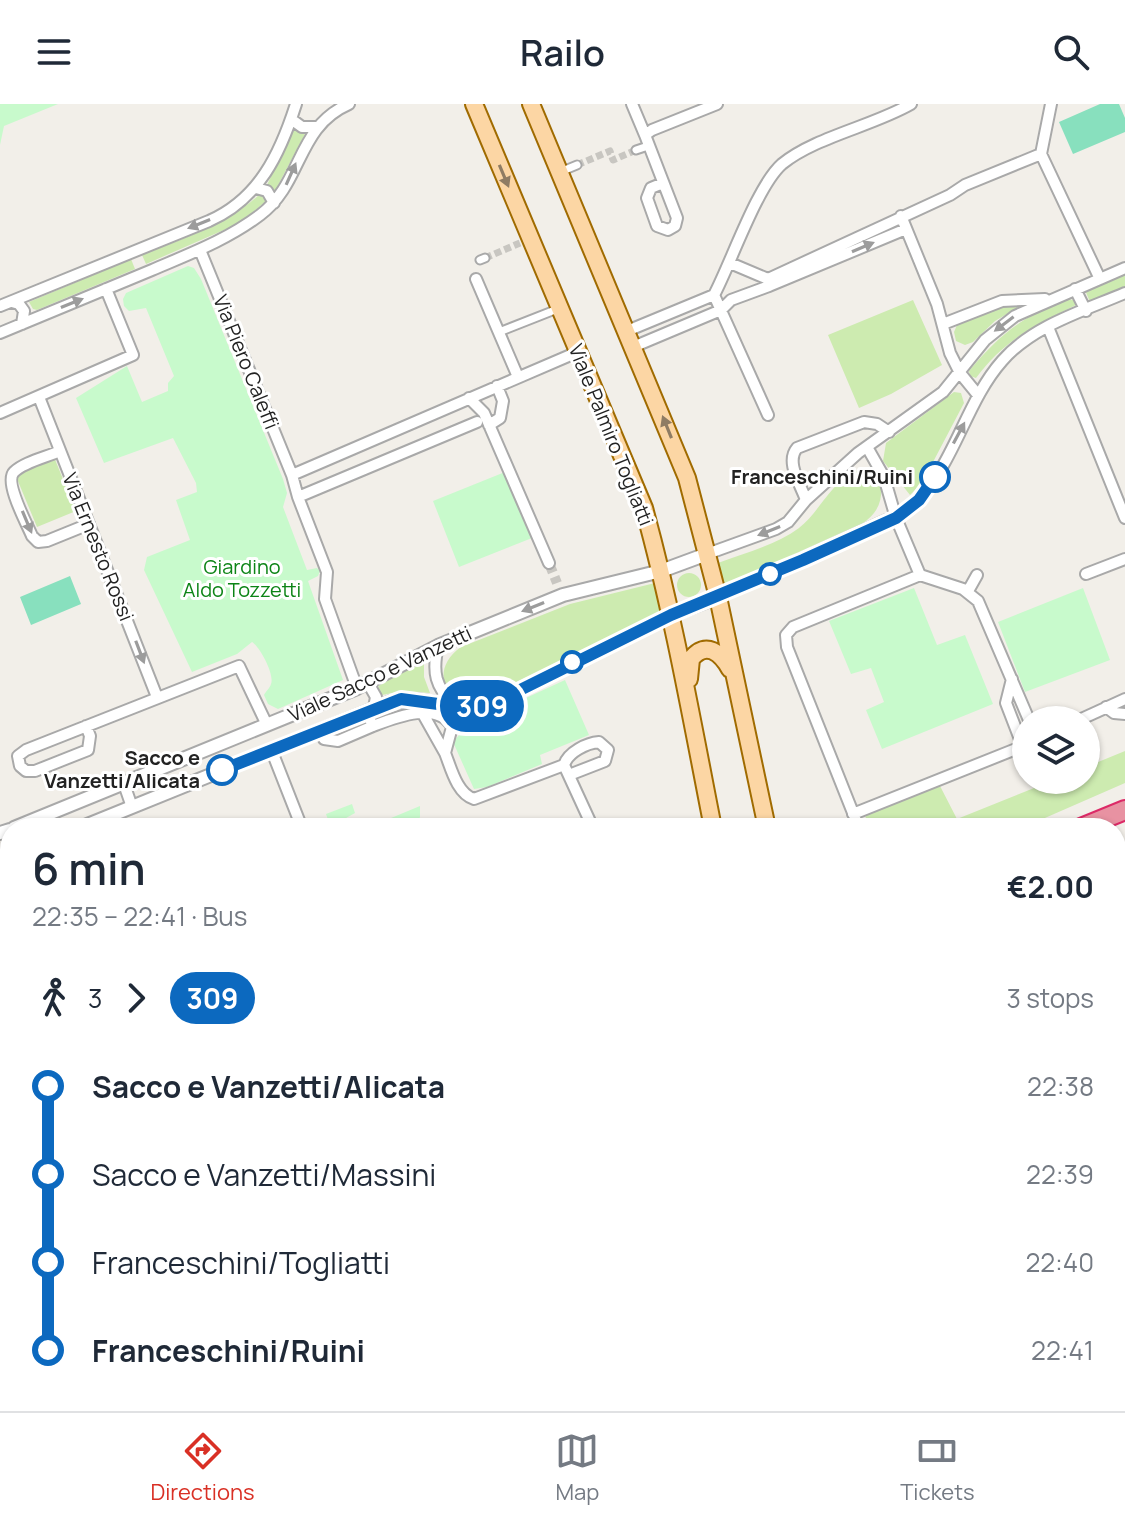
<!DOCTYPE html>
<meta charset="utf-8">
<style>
:root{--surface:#fff;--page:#f6f6f7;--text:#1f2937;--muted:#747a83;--line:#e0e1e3;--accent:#d93025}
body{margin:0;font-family:Manrope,sans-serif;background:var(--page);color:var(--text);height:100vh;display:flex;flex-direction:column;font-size:30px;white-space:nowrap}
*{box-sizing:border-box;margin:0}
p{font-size:26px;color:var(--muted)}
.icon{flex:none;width:44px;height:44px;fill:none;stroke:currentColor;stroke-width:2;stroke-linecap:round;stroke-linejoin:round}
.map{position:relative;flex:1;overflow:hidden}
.sheet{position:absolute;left:0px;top:714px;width:1126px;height:594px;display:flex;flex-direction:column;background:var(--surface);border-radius:32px 32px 0 0;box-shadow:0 2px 6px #0004}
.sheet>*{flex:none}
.badge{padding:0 16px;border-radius:26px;font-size:28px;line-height:52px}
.fabs{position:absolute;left:1012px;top:602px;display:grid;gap:16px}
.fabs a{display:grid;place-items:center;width:88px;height:88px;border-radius:50%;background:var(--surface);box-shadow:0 2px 6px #0004;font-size:40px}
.map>.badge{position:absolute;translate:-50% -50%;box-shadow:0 0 0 4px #fff}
.legs{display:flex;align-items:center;gap:12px;height:88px;padding:0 32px;font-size:26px}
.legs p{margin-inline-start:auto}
.headline{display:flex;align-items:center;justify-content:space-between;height:136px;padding:0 32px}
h1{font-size:44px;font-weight:600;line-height:60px}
ul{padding:0 32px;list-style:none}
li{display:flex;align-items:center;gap:28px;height:88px;font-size:30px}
li i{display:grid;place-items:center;width:12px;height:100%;margin:0 10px;background:currentColor}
li i::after{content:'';width:20px;height:20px;margin:-10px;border:6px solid;border-radius:50%;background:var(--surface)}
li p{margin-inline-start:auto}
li:first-child i{background:linear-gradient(#0000 50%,currentColor 0)}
li:last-child i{background:linear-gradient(currentColor 50%,#0000 0)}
header{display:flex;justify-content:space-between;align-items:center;height:104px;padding:0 32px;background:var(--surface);font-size:36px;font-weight:600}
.tab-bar{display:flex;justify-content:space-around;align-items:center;height:112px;border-top:2px solid var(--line);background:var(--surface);font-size:22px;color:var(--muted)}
.tab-bar a{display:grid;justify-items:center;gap:4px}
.tab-bar .selected{color:var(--accent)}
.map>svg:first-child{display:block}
</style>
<header><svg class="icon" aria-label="menu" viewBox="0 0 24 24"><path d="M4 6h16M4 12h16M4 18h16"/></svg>Railo<svg class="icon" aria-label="search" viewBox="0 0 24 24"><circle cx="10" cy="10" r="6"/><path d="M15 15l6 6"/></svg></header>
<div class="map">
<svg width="1125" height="1307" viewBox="0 0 1125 1307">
<rect width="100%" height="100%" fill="#f2efe9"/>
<!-- grass -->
<path fill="#cdebb0" d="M293 25 305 30 275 87 267 81Z
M260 90 266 97 240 119 146 160 142 151C184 134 226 121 260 90Z
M131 155 135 165 37 206 33 205 29 198Z
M1125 169V184L1090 198 1085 186Z
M1066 195 1074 196 1076 201C1034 222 1005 235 976 274L970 272 969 267C1000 230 1022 213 1066 195Z
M913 196 942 261 891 290 859 304 828 231Z
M1010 198 1017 200V204L995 217 973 238 965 241 956 237 954 228 957 221Z
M954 288 961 289 964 299 922 379 910 391 883 357 886 339Z
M54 353 76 407 37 423 15 370Z
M863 365 871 366 881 379C882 390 881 400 874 409 853 436 758 469 723 484L718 459C744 449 776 441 799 424 822 406 833 372 863 365Z
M677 481a12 12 0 1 1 24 0a12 12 0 1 1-24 0Z
M655 479 662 509 483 594C447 605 427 567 461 543L570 500Z
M424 554V573L430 589 403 587 382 591 378 582Z
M1125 647V679L1022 724H869L865 711 940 682 957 715 1054 676H1086V663Z"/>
<!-- park -->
<path fill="#c8facc" d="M0 0H58L4 22 0 41Z
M188 162 194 164 201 175 283 375 287 389 283 403 307 466 317 464 320 467 318 472 308 477 343 576 278 605 268 600 264 591C266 587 270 584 271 580 275 570 259 542 252 538L237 550 192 568 144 466 147 453 190 436 176 396 197 388 196 379 173 334 104 359 76 294 127 262 142 298 168 287V279L174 272 146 204 129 207 124 202 123 195 126 189Z
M505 368 532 434 459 463 433 397Z
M914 484 937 541 965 531 993 600 882 645 866 606 884 598 871 564 851 570 829 517Z
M1083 484 1110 556 1025 588 998 518Z
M565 576 589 631 540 651 542 660 487 683 474 685 453 638 466 623 480 615Z
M352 700 355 709 346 714 351 724H331L326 710Z
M420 702V713L415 724H367Z
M10 1206V1279L0 1284V1209Z"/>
<!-- pitch -->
<path fill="#88e0be" d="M1100 0H1119L1125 14V28L1073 50 1059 18Z
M70 472 81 500 31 521 20 493Z"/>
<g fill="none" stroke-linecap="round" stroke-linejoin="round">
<!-- stream -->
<path stroke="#aad3df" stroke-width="3" d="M1116 785 1119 780H1125
M1116 1121 1125 1125
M78 1307 100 1298"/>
<!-- pedestrian-tunnel -->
<path stroke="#c8c6c1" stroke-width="7" stroke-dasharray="7 3.5" stroke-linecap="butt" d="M577 61 610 47 613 56 636 46
M485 154 520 139"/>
<!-- minor-tunnel -->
<path stroke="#c8c6c1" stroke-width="10" stroke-dasharray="10 5" stroke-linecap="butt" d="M549 459 557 479"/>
<!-- pedestrian casing -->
<g stroke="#a9a9a9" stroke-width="11">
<path id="pedestrian" d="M636 46 648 42
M560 68 577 61
M480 156 485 154
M499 228 560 204"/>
</g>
<!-- minor casing -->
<g stroke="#a9a9a9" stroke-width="14">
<path id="minor" d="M632 0 645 31 652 26 717 0
M291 15 302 23H316
M645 31 677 114 675 122 668 126 657 122 647 94 651 84 663 79
M1041 50 1100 175
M256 84 267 87 274 99
M901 112 937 200 950 249 960 269 978 291
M200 146 292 371 298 393 327 468 325 495 357 584
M730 159 768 175
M476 175 518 273
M769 182 906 125
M1075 185 1086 207
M714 191 768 311
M12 198 19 200 24 207 22 220
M0 202 209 117C259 95 280 50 296 0
M943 220 1002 197 1045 195
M1048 223 1125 414
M627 227 714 191C731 159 757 82 782 60 815 33 873 22 911 0
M0 229C51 208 101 187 152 166 189 150 227 136 260 111 303 79 296 23 349 0
M633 243 721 206 731 196 769 182 768 175 950 91 965 81 1041 50 1051 0
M39 293 157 593
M469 294 484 309 549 459
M0 309 133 251 106 185
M489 321 500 314 503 297 497 282
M867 343 884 373 896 414 920 471 963 485 978 497 1029 616
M60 347C47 353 24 358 14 368 4 378 27 420 32 432L38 438 47 437 89 420
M292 371 573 250
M298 393 477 318
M806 396C801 381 785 358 797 344L864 318 877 320 889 328
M707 450 776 425 788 418 806 396 858 349 943 288 985 236 1015 212 1125 164
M1086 470 1125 455
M968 487 977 471
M718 493 906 407C953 370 963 301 1002 257 1032 222 1083 207 1125 189
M438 542C432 568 435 583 455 602
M1012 575 1006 599 1023 643
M368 579 376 593 374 604
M1106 603 1114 609 1125 610
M423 610 445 649 452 623 467 615 475 605
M1079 616 1125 595
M86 622 90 632 88 646 35 667H26L20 662 18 652 26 646 239 562 267 621
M373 622C394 614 438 596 452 623
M320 627 324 635 338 637 373 622 371 618
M271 645 302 724
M445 649C451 664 457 690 474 695L564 661 593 724
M564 661C568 648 587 639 599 638L608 646 605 657 569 671
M124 680 132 703
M853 710 1026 641
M859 724 787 543 786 531 793 523 920 471
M0 769 10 794
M1116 870 1125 875
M595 1307 616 1298"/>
</g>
<!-- tertiary casing -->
<g stroke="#a9a9a9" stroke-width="16">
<path id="tertiary" d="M14 724 357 584 438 542 563 491 661 467 707 450
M80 724 391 598 416 596 475 605 516 588 671 511 718 493
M0 729 10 726
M0 757 10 753"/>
</g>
<!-- primary casing -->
<g stroke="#a06b00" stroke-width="20">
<path id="primary" d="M474 0 644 404C673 509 692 617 713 724
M531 0 687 374 718 493 767 724
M689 575 691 555C706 536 721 549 730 565
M830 1298 832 1307
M887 1298 889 1307"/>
</g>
<!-- motorway casing -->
<g stroke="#dc2a67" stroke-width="22">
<path id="motorway" d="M1081 724 1125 706
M1116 756 1125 751
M0 1295 10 1291
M19 1307 39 1298"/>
</g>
<!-- pedestrian -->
<use href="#pedestrian" stroke="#fff" stroke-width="7"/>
<!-- minor -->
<use href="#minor" stroke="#fff" stroke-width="10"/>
<!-- tertiary -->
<use href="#tertiary" stroke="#fff" stroke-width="12"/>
<!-- primary -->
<use href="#primary" stroke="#fcd6a4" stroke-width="16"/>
<!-- motorway -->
<use href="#motorway" stroke="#e892a2" stroke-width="18"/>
</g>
<!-- one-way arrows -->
<defs><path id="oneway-solid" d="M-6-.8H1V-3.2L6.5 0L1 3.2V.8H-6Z" transform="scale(2)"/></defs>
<g fill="#9c9c9c">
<use href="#oneway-solid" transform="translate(291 70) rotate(-66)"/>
<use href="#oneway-solid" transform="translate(199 120) rotate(158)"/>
<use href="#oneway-solid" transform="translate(863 143) rotate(-23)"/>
<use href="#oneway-solid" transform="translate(72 199) rotate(-22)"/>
<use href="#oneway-solid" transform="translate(1004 220) rotate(143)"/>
<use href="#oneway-solid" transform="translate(959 329) rotate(-62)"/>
<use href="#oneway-solid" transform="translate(27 418) rotate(67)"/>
<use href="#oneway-solid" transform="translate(769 427) rotate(158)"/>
<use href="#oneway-solid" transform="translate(533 503) rotate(158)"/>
<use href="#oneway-solid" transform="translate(140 548) rotate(69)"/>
</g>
<g fill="#8f7c63">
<use href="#oneway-solid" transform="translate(504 72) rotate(67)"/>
<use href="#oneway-solid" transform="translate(667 323) rotate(-112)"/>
</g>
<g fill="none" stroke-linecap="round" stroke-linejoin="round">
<!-- line-1 casing -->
<g stroke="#fff" stroke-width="18">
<path id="line-1" d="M222 666 401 595 475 605 516 588 671 511 803 456 896 414 919 396 935 373"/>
</g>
<!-- line-1 -->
<use href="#line-1" stroke="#0c69bf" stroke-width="12"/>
</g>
<!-- markers -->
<g fill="#fff" stroke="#0c69bf" stroke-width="4">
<circle cx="935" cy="373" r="14"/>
<circle cx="770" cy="470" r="10"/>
<circle cx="572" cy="558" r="10"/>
<circle cx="222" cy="666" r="14"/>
</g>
<g text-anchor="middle" stroke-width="6" stroke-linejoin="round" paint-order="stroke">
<!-- street labels -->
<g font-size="20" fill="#222" stroke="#fff">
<text transform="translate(246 258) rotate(68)" y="7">Via Piero Caleffi</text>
<text transform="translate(611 331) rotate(68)" y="7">Viale Palmiro Togliatti</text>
<text transform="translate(98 443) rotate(68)" y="7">Via Ernesto Rossi</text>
<text transform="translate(380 570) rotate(-25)" y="7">Viale Sacco e Vanzetti</text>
</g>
<!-- stop labels -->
<g font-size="20" font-weight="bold" fill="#222" stroke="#fff" text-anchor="end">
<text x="913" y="380">Franceschini/Ruini</text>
<text x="200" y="661">Sacco e<tspan x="200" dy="23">Vanzetti/Alicata</tspan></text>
</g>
<!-- park labels -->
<g font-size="20" fill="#0c8416" stroke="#fff">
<text x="242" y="470">Giardino<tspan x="242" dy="23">Aldo Tozzetti</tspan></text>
</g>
</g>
</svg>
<div class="fabs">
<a><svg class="icon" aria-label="layers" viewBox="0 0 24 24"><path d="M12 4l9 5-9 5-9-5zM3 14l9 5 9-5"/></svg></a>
</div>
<b class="badge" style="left:482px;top:602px;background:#0c69bf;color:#fff">309</b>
<section class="sheet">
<div class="headline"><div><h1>6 min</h1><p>22:35 – 22:41 · Bus</p></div><b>€2.00</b></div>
<div class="legs"><svg class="icon" aria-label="walk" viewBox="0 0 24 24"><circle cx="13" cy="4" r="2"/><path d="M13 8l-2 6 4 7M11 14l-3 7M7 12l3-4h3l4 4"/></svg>3<svg class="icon" aria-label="forward" viewBox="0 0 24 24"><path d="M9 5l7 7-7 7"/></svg><b class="badge" style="background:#0c69bf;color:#fff">309</b><p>3 stops</p></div>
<ul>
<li><i style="color:#0c69bf"></i><b>Sacco e Vanzetti/Alicata</b><p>22:38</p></li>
<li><i style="color:#0c69bf"></i><span>Sacco e Vanzetti/Massini</span><p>22:39</p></li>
<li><i style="color:#0c69bf"></i><span>Franceschini/Togliatti</span><p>22:40</p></li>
<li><i style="color:#0c69bf"></i><b>Franceschini/Ruini</b><p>22:41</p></li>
</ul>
</section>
</div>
<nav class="tab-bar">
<a class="selected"><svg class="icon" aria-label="directions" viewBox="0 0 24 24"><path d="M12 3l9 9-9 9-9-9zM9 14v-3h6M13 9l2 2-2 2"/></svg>Directions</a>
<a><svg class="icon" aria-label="map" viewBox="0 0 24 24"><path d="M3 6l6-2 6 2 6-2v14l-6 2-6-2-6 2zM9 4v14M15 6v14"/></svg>Map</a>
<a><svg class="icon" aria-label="tickets" viewBox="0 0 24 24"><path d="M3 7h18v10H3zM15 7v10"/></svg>Tickets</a>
</nav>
